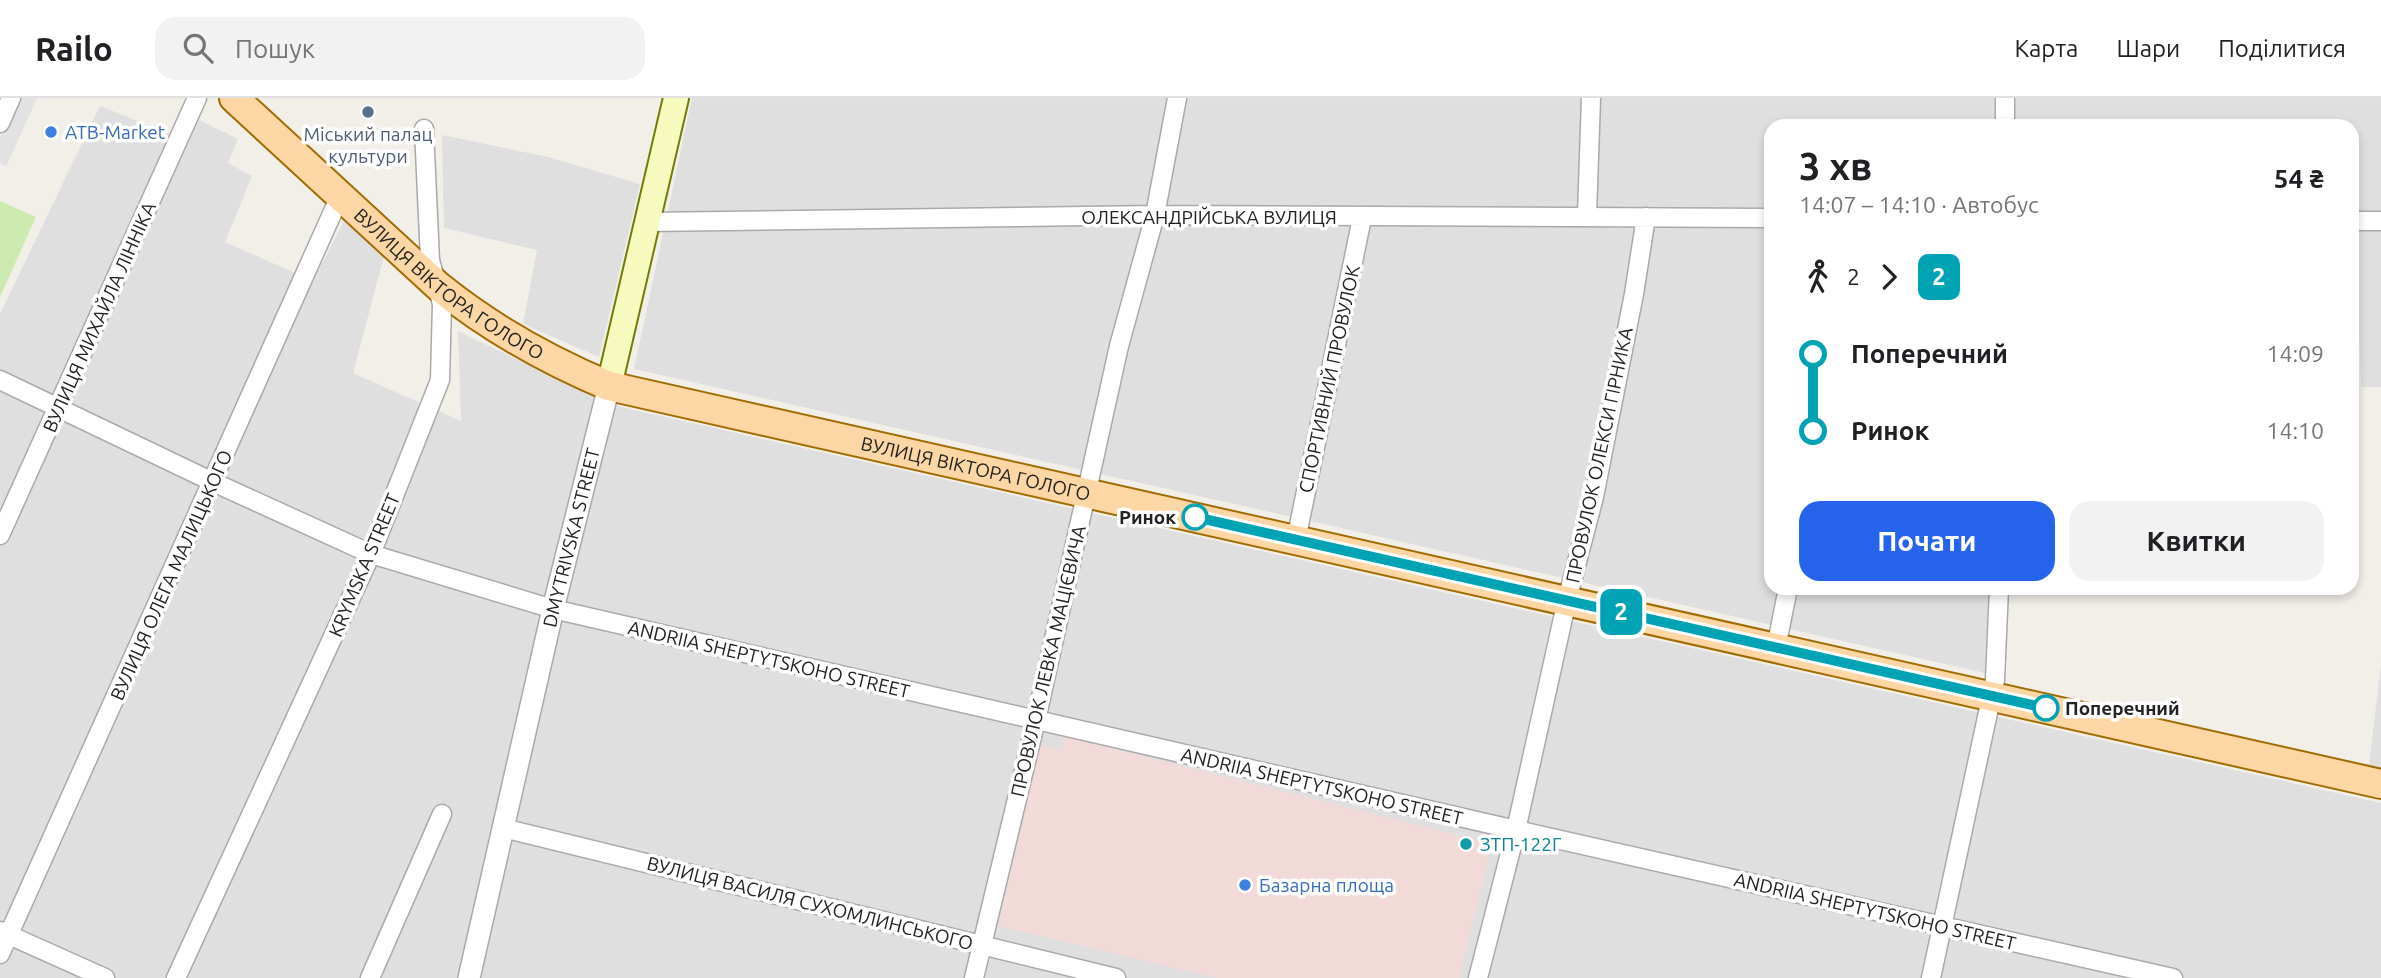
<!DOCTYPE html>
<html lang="uk">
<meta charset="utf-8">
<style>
:root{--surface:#fff;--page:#f2f2f2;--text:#202124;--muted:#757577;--line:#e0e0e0;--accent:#2563eb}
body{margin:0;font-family:Ubuntu,sans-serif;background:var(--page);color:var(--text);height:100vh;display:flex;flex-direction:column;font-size:26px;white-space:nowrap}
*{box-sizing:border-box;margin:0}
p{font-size:23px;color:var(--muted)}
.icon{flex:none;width:38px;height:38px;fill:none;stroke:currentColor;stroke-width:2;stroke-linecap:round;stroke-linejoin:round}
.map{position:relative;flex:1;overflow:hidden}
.details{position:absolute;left:1764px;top:21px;width:595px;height:476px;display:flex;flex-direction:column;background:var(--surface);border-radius:21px;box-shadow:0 4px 10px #0003}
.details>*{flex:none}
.badge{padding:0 14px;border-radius:10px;font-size:24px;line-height:46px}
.map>.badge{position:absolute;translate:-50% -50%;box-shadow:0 0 0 4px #fff}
.legs{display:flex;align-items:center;gap:10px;height:77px;padding:0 35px;font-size:23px}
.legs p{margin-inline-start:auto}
.overview{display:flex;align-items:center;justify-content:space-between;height:119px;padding:0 35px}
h1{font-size:38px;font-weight:700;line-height:52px}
.button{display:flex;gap:14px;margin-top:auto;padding:14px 35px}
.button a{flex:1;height:80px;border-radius:21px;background:var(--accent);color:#fff;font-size:28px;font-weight:700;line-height:80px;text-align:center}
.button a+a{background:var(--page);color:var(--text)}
ul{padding:0 35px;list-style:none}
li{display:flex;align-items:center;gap:24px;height:77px;font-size:26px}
li i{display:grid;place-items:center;width:10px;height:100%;margin:0 9px;background:currentColor}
li i::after{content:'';width:18px;height:18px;margin:-9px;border:5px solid;border-radius:50%;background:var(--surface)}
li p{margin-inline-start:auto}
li:first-child i{background:linear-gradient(#0000 50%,currentColor 0)}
li:last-child i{background:linear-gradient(currentColor 50%,#0000 0)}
header{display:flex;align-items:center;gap:42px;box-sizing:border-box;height:98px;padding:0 35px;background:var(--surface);border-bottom:2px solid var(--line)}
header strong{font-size:33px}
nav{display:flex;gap:38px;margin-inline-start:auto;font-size:24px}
.search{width:490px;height:63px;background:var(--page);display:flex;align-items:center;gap:18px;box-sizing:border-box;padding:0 24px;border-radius:21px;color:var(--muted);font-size:26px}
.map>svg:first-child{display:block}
</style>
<header>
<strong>Railo</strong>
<div class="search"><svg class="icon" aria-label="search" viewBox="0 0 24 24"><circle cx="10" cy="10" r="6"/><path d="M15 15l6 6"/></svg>Пошук</div>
<nav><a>Карта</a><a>Шари</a><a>Поділитися</a></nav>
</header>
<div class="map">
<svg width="2381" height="880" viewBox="0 0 2381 880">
<rect width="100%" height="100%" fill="#f2efe9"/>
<!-- residential -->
<path fill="#e0dfdf" d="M692 0H2381V289H2361L2355 107H2352V28H1771V490H1989L1985 575 634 271Z
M100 8 183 41 193 19 238 41 228 65 252 78 225 144 313 183 344 123 384 158 353 275 461 323 458 233 612 307 2381 705V880H0V216Z
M442 37 548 59 640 86 599 259 523 226 537 152 444 130Z
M2381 565V670L2369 667Z"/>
<!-- commercial -->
<path fill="#f2dad9" d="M1064 638 1492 746 1459 880H1217L999 828 1040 647 1061 652Z"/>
<!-- grass -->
<path fill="#cdebb0" d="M0 103 36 119 0 199Z"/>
<!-- parking -->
<path fill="#e2e2e2" d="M19 0H37L6 69 0 65V41Z"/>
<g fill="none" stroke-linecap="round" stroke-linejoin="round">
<!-- minor casing -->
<g stroke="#a9a9a9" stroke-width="21">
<path id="minor" d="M2005 0V28
M0 25 11 0
M1587 117 1591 0
M2352 123H2381
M646 124 1155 117 1771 120
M0 282 213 384 371 456 553 511 1516 732 2173 880
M0 437 197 0
M1296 442 1362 120
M1776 550 1788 490
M503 730 1116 880
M0 833 105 880
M0 856 340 98
M176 880 371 456 440 282 442 206 430 162 424 31
M370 880 442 716
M974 880 1036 622 1119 248 1155 117 1177 0
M1478 880 1516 732 1567 502 1594 399 1634 196 1646 119
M1931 880 1995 582 1999 490"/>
</g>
<!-- tertiary casing -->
<g stroke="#a9a9a9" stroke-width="24">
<g id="tertiary">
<path id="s1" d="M469 880 553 511 609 288"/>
</g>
</g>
<!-- secondary casing -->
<g stroke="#707d05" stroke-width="28">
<path id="secondary" d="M609 288 676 0"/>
</g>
<!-- primary casing -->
<g stroke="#a06b00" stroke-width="32">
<g id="primary">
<path id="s2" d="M234 0 438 188C490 230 547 262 609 288L2381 686"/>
</g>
</g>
<!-- minor -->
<use href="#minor" stroke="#fff" stroke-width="18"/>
<!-- tertiary -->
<use href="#tertiary" stroke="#fff" stroke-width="21"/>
<!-- secondary -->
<use href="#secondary" stroke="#f7fabf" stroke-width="24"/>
<!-- primary -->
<use href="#primary" stroke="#fcd6a4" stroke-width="28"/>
</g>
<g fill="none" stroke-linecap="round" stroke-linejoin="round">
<!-- line-1 casing -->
<g stroke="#fff" stroke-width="16">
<path id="line-1" d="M1195 419 2046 610"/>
</g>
<!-- line-1 -->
<use href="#line-1" stroke="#00a3b4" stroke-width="10"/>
</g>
<!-- markers -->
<circle fill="#5c6f8a" stroke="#fff" stroke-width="2.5" cx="368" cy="14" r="7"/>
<g fill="#3f7fe0" stroke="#fff" stroke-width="2.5">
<circle cx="51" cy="34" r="7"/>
<circle cx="1245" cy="787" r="7"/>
</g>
<g fill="#fff" stroke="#00a3b4" stroke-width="3.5">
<circle cx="1195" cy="419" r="12"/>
<circle cx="2046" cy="610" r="12"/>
</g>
<circle fill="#0f9aa8" stroke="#fff" stroke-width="2.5" cx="1466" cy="746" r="7"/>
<g text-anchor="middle" stroke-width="7" stroke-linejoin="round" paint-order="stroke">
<!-- shop labels -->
<g font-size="19" fill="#366cbe" stroke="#fff" text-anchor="start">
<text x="65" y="41">ATB-Market</text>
<text x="1259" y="794">Базарна площа</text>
</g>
<!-- service labels -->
<g font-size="19" fill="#4e5e75" stroke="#fff">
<text x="368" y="43">Міський палац<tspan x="368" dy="22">культури</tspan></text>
</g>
<!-- street labels -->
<g font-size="19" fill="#222" stroke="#fff">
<text x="1209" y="126">ОЛЕКСАНДРІЙСЬКА ВУЛИЦЯ</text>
<text dy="7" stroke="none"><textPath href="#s2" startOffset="285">ВУЛИЦЯ ВІКТОРА ГОЛОГО</textPath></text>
<text transform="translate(99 219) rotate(-66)" y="7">ВУЛИЦЯ МИХАЙЛА ЛІННІКА</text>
<text transform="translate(1329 281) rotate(-78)" y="7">СПОРТИВНИЙ ПРОВУЛОК</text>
<text transform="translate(1599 357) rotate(-78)" y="7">ПРОВУЛОК ОЛЕКСИ ГІРНИКА</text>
<text dy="7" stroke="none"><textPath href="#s2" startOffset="852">ВУЛИЦЯ ВІКТОРА ГОЛОГО</textPath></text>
<text dy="7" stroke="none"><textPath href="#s1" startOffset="452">DMYTRIVSKA STREET</textPath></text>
<text transform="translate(364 467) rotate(-67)" y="7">KRYMSKA STREET</text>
<text transform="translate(171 477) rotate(-66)" y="7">ВУЛИЦЯ ОЛЕГА МАЛИЦЬКОГО</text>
<text transform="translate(769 561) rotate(13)" y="7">ANDRIIA SHEPTYTSKOHO STREET</text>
<text transform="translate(1048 563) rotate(-77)" y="7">ПРОВУЛОК ЛЕВКА МАЦІЄВИЧА</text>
<text transform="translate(1322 688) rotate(13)" y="7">ANDRIIA SHEPTYTSKOHO STREET</text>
<text transform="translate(810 805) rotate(14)" y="7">ВУЛИЦЯ ВАСИЛЯ СУХОМЛИНСЬКОГО</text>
<text transform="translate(1875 813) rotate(13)" y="7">ANDRIIA SHEPTYTSKOHO STREET</text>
</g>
<!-- stop labels -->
<g font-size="19" font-weight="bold" fill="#222" stroke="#fff" text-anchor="end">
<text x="1176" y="426">Ринок</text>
<text x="2065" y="617" text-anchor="start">Поперечний</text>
</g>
<!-- culture labels -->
<g font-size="19" fill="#0d838f" stroke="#fff" text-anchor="start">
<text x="1480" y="753">ЗТП-122Г</text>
</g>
</g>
</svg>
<b class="badge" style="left:1621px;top:514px;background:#00a3b4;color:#fff">2</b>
<section class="details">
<div class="overview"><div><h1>3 хв</h1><p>14:07 – 14:10 · Автобус</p></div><b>54 ₴</b></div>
<div class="legs"><svg class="icon" aria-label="walk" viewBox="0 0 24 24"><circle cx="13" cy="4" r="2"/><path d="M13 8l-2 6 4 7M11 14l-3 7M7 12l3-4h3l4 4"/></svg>2<svg class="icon" aria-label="forward" viewBox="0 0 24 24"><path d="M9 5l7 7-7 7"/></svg><b class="badge" style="background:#00a3b4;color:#fff">2</b></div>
<ul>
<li><i style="color:#00a3b4"></i><b>Поперечний</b><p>14:09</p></li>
<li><i style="color:#00a3b4"></i><b>Ринок</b><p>14:10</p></li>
</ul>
<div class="button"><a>Почати</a><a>Квитки</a></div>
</section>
</div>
